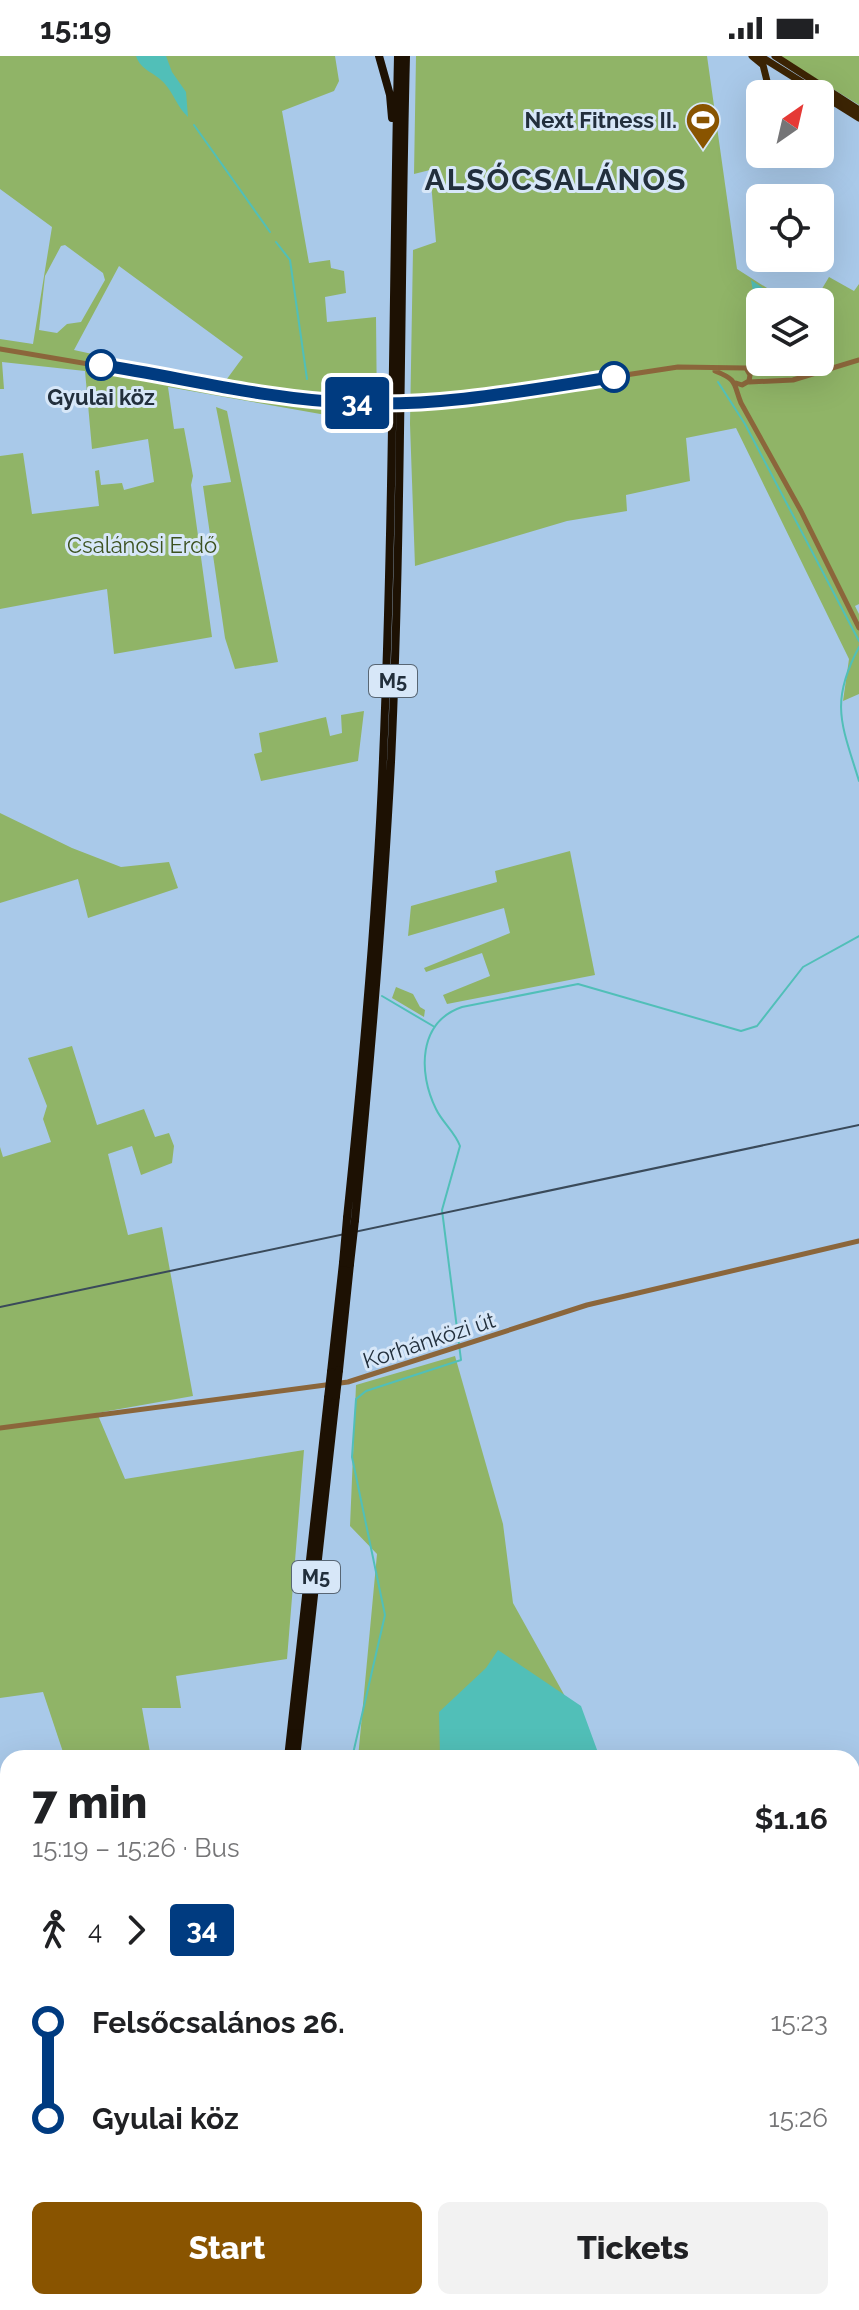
<!DOCTYPE html>
<meta charset="utf-8">
<style>
:root{--surface:#fff;--page:#f2f2f2;--text:#202124;--muted:#757577;--accent:#895400}
body{margin:0;font-family:Raleway,sans-serif;background:var(--page);color:var(--text);height:100vh;display:flex;flex-direction:column;font-size:30px;white-space:nowrap}
*{box-sizing:border-box;margin:0}
p{font-size:26px;color:var(--muted)}
.icon{flex:none;width:44px;height:44px;fill:none;stroke:currentColor;stroke-width:2;stroke-linecap:round;stroke-linejoin:round}
.map{position:relative;flex:1;overflow:hidden}
.panel{position:absolute;left:0px;top:1694px;width:860px;height:560px;display:flex;flex-direction:column;background:var(--surface);border-radius:24px 24px 0 0;box-shadow:0 8px 32px #0002}
.panel>*{flex:none}
.badge{padding:0 16px;border-radius:6px;font-size:28px;line-height:52px}
.needle{width:52px;rotate:34deg}
.buttons{position:absolute;left:746px;top:24px;display:grid;gap:16px}
.buttons a{display:grid;place-items:center;width:88px;height:88px;border-radius:12px;background:var(--surface);box-shadow:0 8px 32px #0002;font-size:40px}
.map>.badge{position:absolute;translate:-50% -50%;box-shadow:0 0 0 4px #fff}
.legs{display:flex;align-items:center;gap:12px;height:88px;padding:0 32px;font-size:26px}
.legs p{margin-inline-start:auto}
.summary{display:flex;align-items:center;justify-content:space-between;height:136px;padding:0 32px}
h1{font-size:44px;font-weight:800;line-height:60px}
.button{display:flex;gap:16px;margin-top:auto;padding:16px 32px}
.button a{flex:1;height:92px;border-radius:12px;background:var(--accent);color:#fff;font-size:32px;font-weight:800;line-height:92px;text-align:center}
.button a+a{background:var(--page);color:var(--text)}
ul{padding:0 32px;list-style:none}
li{display:flex;align-items:center;gap:28px;height:96px;font-size:30px}
li i{display:grid;place-items:center;width:12px;height:100%;margin:0 10px;background:currentColor}
li i::after{content:'';width:20px;height:20px;margin:-10px;border:6px solid;border-radius:50%;background:var(--surface)}
li p{margin-inline-start:auto}
li:first-child i{background:linear-gradient(#0000 50%,currentColor 0)}
li:last-child i{background:linear-gradient(currentColor 50%,#0000 0)}
.status{display:flex;justify-content:space-between;align-items:center;height:56px;padding:0 40px;background:var(--surface);direction:ltr}
.status svg{height:22px;fill:currentColor}
.map>svg:first-child{display:block}
</style>
<div class="status"><b>15:19</b><svg viewBox="0 0 49 12"><path d="M0 12V9h3v3zM5 12V6h3v6zM10 12V3h3v9zM15 12V0h3v12zM26 1h20v11H26zM47 4h2v5h-2z"/></svg></div>
<div class="map">
<svg width="859" height="2254" viewBox="0 0 859 2254">
<rect width="100%" height="100%" fill="#a9c9e9"/>
<!-- green -->
<path fill="#90b467" fill-rule="evenodd" d="M0 0H335L339 25 334 35 282 55 309 207 330 204 331 212 344 215 346 237 325 241 327 266 376 261 377 361 326 359 168 331 174 373 184 372 193 420 191 429 212 581 114 598 107 533 0 553V400L23 397 32 458 99 450 95 415 99 414 101 429 122 427 124 434 154 426 148 383 92 393 85 315 2 306 4 333H0V283L33 288 52 171 0 133ZM65 189 103 217 105 224 81 266 67 268 57 277 39 274 45 220 61 190ZM119 210 243 301 224 327 74 294Z
M416 0H707L737 213 789 246H760V306H820V246H814L829 221 854 235 859 228V548L855 550 859 558V638L843 645 849 603 736 372 686 382 690 425 626 439 627 455 567 465 415 510 410 368 413 194 436 186 430 114 414 118Z
M779 0H859V49Z
M216 351 227 355 278 606 235 613 225 582 203 430 231 426Z
M364 655 358 705 261 725 254 698 262 696 259 677 326 661 330 680 342 677 341 659Z
M0 757 72 792 121 811 169 806 178 832 88 862 78 823 0 847Z
M570 795 595 919 447 948 443 939 490 920 482 897 426 916 424 912 510 877 504 852 408 880 411 850 497 826 495 815Z
M396 931 413 938 420 951 425 954 424 961 392 942Z
M72 990 97 1069 144 1053 155 1081 169 1077 174 1090 172 1107 141 1119 132 1090 108 1098 128 1179 162 1171 193 1340 97 1357 125 1423 304 1394 287 1603 176 1620 181 1652H142L151 1702H65L43 1636 0 1642V1091L3 1101 51 1086 43 1063 47 1050 28 1002Z
M455 1300 503 1468 513 1547 581 1669 583 1702H358L377 1498 350 1470 356 1329Z
M8 1750V2178L0 2177V1751Z
M162 2246H226V2254H154L153 2247Z"/>
<!-- water -->
<path fill="#51bfb8" d="M136 0H166L172 16 186 36 188 61C177 51 174 38 165 28 155 16 141 15 136 0Z
M751 224 784 246H760V274Z
M498 1594 581 1650 600 1702H440L439 1656 486 1612Z"/>
<g fill="none" stroke-linecap="round" stroke-linejoin="round">
<!-- stream -->
<path stroke="#51bfb8" stroke-width="2" d="M194 69 270 176
M276 186 290 204 307 323
M718 326 745 368 859 585
M859 591C829 647 842 669 859 725
M382 940 433 970
M352 1702 385 1559 352 1401 356 1343 366 1335 461 1304 442 1154 460 1090C455 1076 442 1066 436 1053 418 1017 418 966 462 951L578 928 741 975 757 970 803 911 859 880
M351 2246 356 2254"/>
<!-- tertiary -->
<path stroke="#8b663b" stroke-width="5" d="M0 293 271 339 331 346 381 348
M715 315C738 324 733 327 741 347L801 455 859 572
M749 326 793 324 859 304
M411 347 494 339 678 311 746 312 750 319 749 325 742 329 736 327
M0 1372 348 1326 587 1249 859 1185"/>
<!-- primary -->
<path stroke="#3c2404" stroke-width="7" d="M752 0 763 9 767 25
M760 0 859 62
M775 0 859 54"/>
<!-- motorway -->
<path stroke="#1d1103" stroke-width="8" d="M379 0 390 39 392 62
M347 1162C363 1009 377 856 383 703 393 469 393 234 398 0
M355 1164C370 1011 383 859 391 706 402 471 400 235 406 0
M339 1314 350 1208
M331 1316 343 1207
M288 1702 328 1342
M296 1702 336 1340
M250 2254V2246
M258 2254V2246"/>
<!-- rail -->
<path stroke="#3a4a5a" stroke-width="2" d="M0 1251 859 1069"/>
<!-- tertiary-bridge -->
<path stroke="#8b663b" stroke-width="5" d="M381 348 411 347"/>
<!-- motorway-bridge -->
<path stroke="#1d1103" stroke-width="8" d="M343 1207 347 1162
M350 1208 355 1164
M336 1340 339 1314
M328 1342 331 1316"/>
</g>
<g fill="none" stroke-linecap="round" stroke-linejoin="round">
<!-- line-1 casing -->
<g stroke="#fff" stroke-width="18">
<path id="line-1" d="M101 309C185 322 269 344 354 347 441 351 528 334 614 321"/>
</g>
<!-- line-1 -->
<use href="#line-1" stroke="#003b80" stroke-width="12"/>
</g>
<!-- icons -->
<defs>
<g id="stadium-pin" transform="scale(1.8)"><path d="M0 17L-7.5 6A9.5 9.5 0 1 1 7.5 6Z" fill="#895400" stroke="#d7e7f8"/><path d="M0-5a6.5 5 0 1 0 0 10a6.5 5 0 1 0 0-10ZM-3.5-1.8h7v3.6h-7Z" fill="#fff"/></g>
</defs>
<g fill-rule="evenodd">
<use href="#stadium-pin" x="703" y="64"/>
</g>
<!-- markers -->
<g fill="#fff" stroke="#003b80" stroke-width="4">
<circle cx="101" cy="309" r="14"/>
<circle cx="614" cy="321" r="14"/>
</g>
<g text-anchor="middle" stroke-width="6" stroke-linejoin="round" paint-order="stroke">
<!-- shield labels -->
<g fill="#d7e7f8" stroke="#586674" stroke-width="2">
<rect x="369" y="609" width="48" height="32" rx="6"/>
<rect x="292" y="1505" width="48" height="32" rx="6"/>
</g>
<g font-size="20" font-weight="bold" fill="#222f3c">
<text x="393" y="632">M5</text>
<text x="316" y="1528">M5</text>
</g>
<!-- poi labels -->
<g font-size="22" font-weight="bold" fill="#222f3c" stroke="#d7e7f8" text-anchor="end">
<text x="677" y="72">Next Fitness II.</text>
</g>
<!-- stop labels -->
<g font-size="22" font-weight="bold" fill="#222f3c" stroke="#d7e7f8">
<text x="101" y="349">Gyulai köz</text>
</g>
<!-- park labels -->
<g font-size="22" fill="#3c5220" stroke="#d7e7f8">
<text x="142" y="497">Csalánosi Erdő</text>
</g>
<!-- street labels -->
<g font-size="22" fill="#222f3c" stroke="#d7e7f8">
<text transform="translate(429 1284) rotate(-18)" y="8">Korhánközi út</text>
</g>
<!-- district labels -->
<g font-size="30" font-weight="bold" letter-spacing="2" fill="#222f3c" stroke="#d7e7f8">
<text x="556" y="134">ALSÓCSALÁNOS</text>
</g>
</g>
</svg>
<div class="buttons">
<a><svg class="needle" viewBox="-14 -14 28 28"><path d="M0-13l5 13h-10z" fill="#e53935"/><path d="M0 13l5-13h-10z" fill="#757577"/></svg></a>
<a><svg class="icon" aria-label="locate" viewBox="0 0 24 24"><circle cx="12" cy="12" r="6"/><path d="M12 2v4M12 18v4M2 12h4M18 12h4"/></svg></a>
<a><svg class="icon" aria-label="layers" viewBox="0 0 24 24"><path d="M12 4l9 5-9 5-9-5zM3 14l9 5 9-5"/></svg></a>
</div>
<b class="badge" style="left:357px;top:347px;background:#003b80;color:#fff">34</b>
<section class="panel">
<div class="summary"><div><h1>7 min</h1><p>15:19 – 15:26 · Bus</p></div><b>$1.16</b></div>
<div class="legs"><svg class="icon" aria-label="walk" viewBox="0 0 24 24"><circle cx="13" cy="4" r="2"/><path d="M13 8l-2 6 4 7M11 14l-3 7M7 12l3-4h3l4 4"/></svg>4<svg class="icon" aria-label="forward" viewBox="0 0 24 24"><path d="M9 5l7 7-7 7"/></svg><b class="badge" style="background:#003b80;color:#fff">34</b></div>
<ul>
<li><i style="color:#003b80"></i><b>Felsőcsalános 26.</b><p>15:23</p></li>
<li><i style="color:#003b80"></i><b>Gyulai köz</b><p>15:26</p></li>
</ul>
<div class="button"><a>Start</a><a>Tickets</a></div>
</section>
</div>
